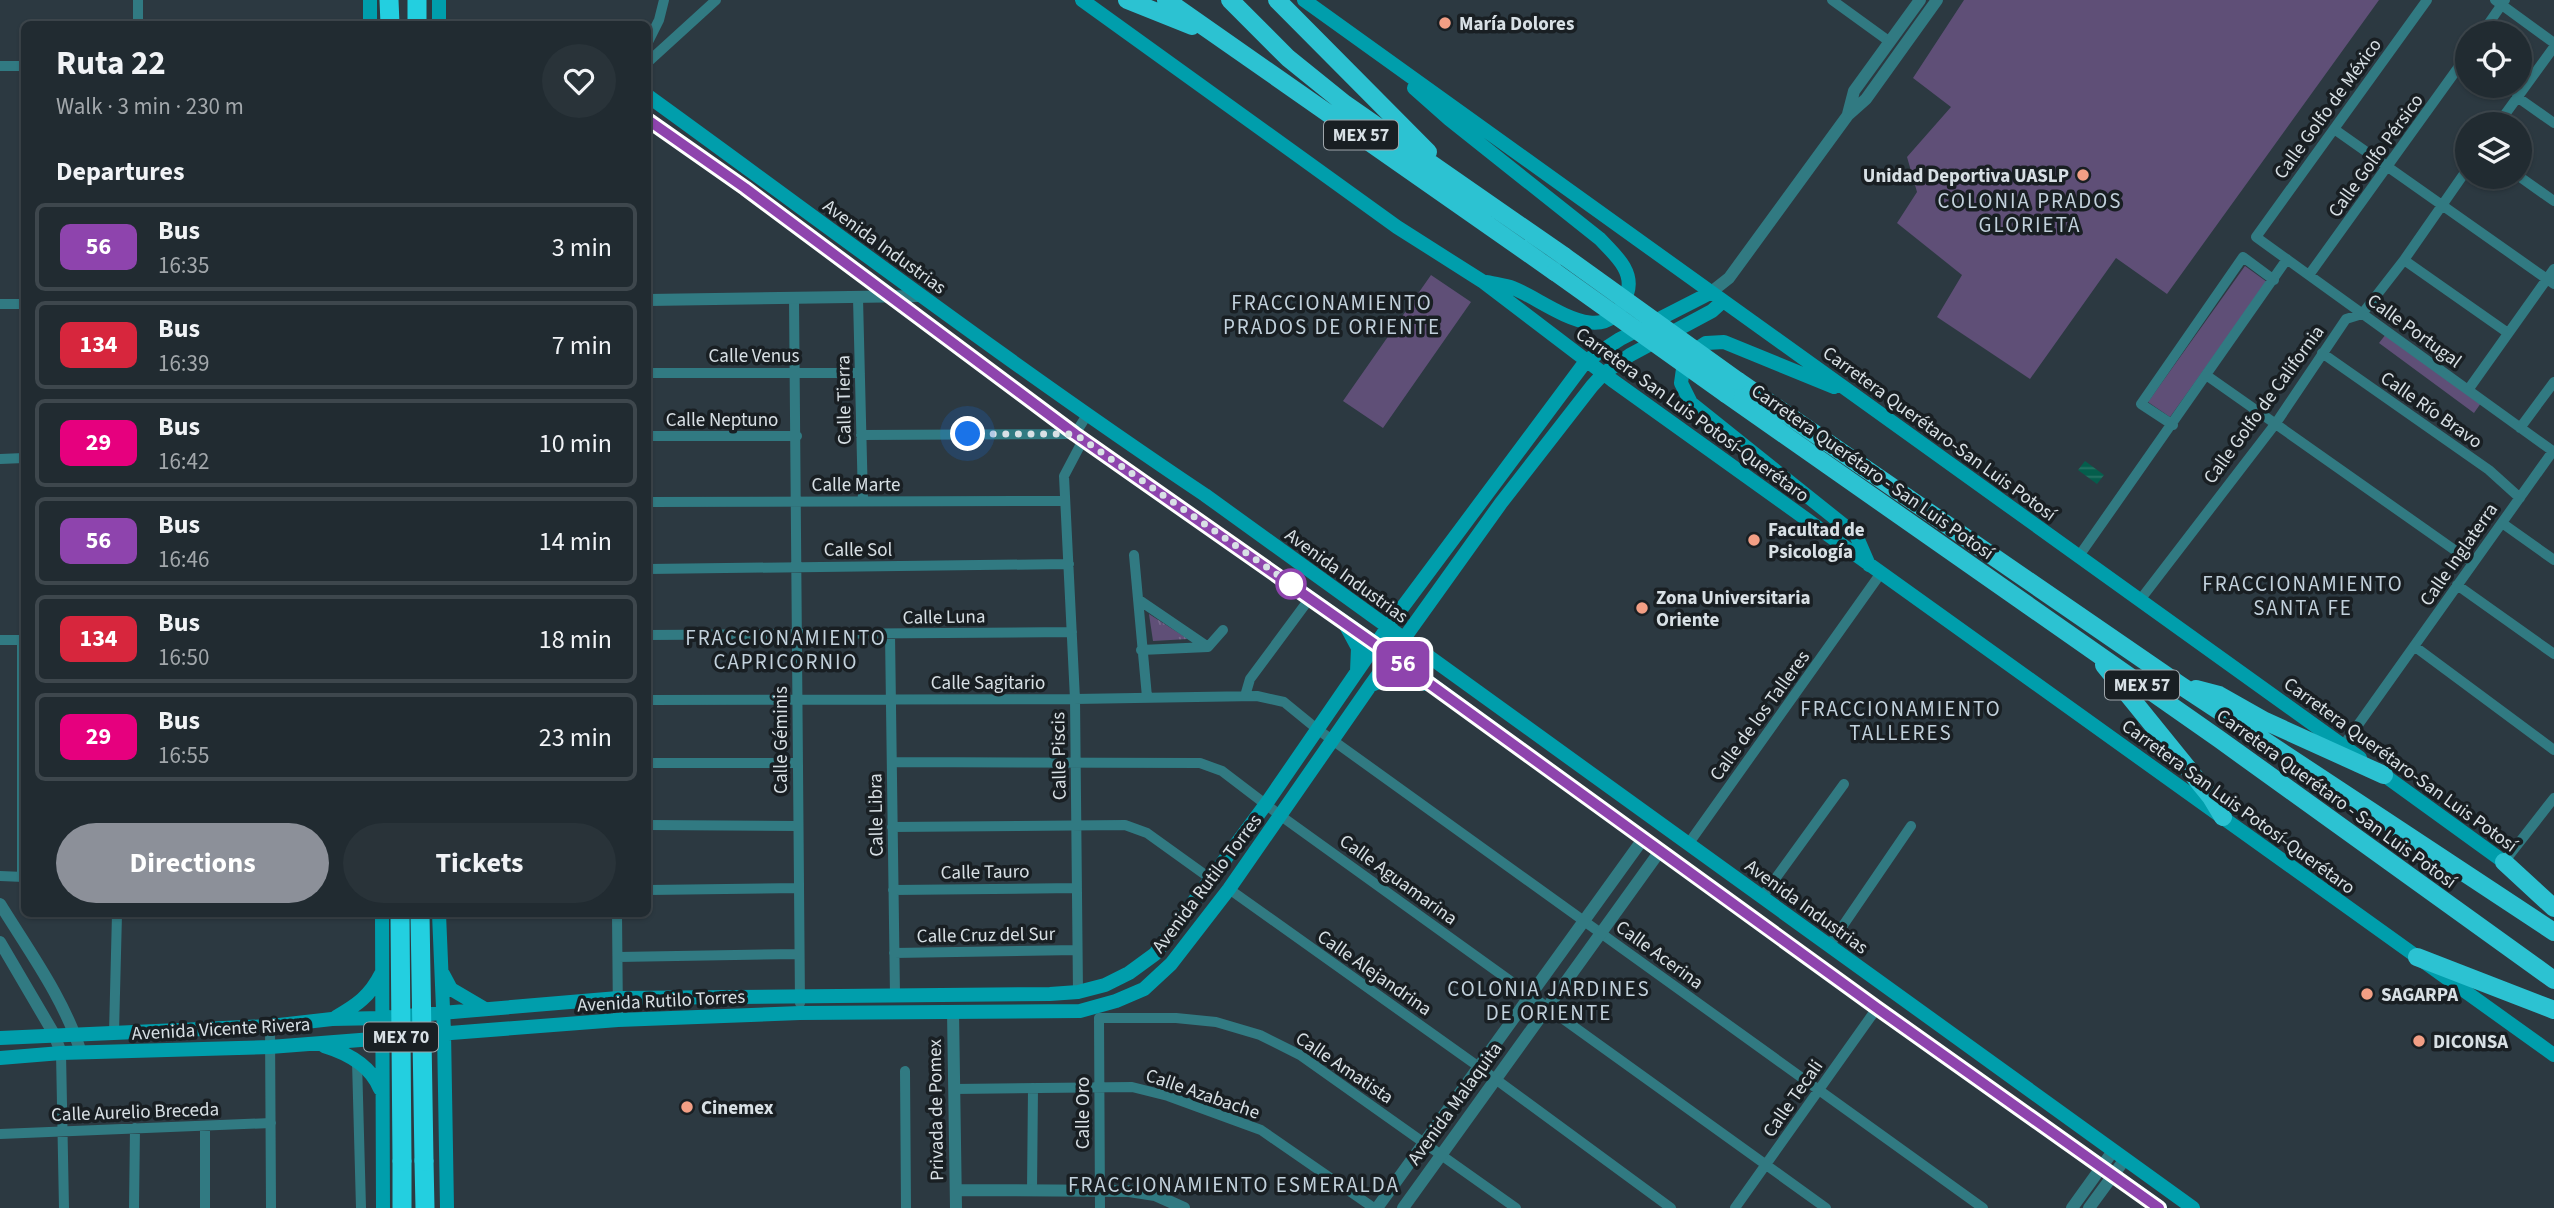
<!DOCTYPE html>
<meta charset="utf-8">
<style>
:root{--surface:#212b31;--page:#293339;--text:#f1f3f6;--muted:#a2a7ab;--line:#3e474d;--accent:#8c9099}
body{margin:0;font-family:"Source Sans 3",sans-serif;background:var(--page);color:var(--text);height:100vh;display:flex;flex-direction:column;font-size:26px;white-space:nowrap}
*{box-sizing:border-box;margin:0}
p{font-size:23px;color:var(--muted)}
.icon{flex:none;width:38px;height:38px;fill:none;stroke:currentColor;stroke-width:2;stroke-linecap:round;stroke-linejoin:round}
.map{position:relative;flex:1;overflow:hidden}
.sheet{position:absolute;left:21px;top:21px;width:630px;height:896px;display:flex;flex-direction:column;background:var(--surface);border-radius:10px;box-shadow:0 2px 5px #0004,0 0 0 2px var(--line)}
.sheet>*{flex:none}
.badge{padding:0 14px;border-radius:10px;font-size:24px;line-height:46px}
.controls{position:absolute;left:2455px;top:21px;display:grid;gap:14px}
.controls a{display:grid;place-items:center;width:77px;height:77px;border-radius:50%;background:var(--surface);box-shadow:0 2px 5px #0004,0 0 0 2px var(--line);font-size:35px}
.you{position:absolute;width:35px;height:35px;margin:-18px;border:5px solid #fff;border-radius:50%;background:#1a73e8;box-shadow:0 0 0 10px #1a73e833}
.map>.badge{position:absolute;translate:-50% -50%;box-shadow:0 0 0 4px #fff}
h2{padding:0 35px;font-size:26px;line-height:63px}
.round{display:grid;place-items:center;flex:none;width:74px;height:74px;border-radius:37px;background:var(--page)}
.overview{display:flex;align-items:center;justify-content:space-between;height:119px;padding:0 35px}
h1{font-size:33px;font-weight:700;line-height:52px}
.button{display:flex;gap:14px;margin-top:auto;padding:14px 35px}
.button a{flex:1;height:80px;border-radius:42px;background:var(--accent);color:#fff;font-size:28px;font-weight:700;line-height:80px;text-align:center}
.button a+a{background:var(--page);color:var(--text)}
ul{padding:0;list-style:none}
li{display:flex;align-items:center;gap:21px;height:88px;margin:0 14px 10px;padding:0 21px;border:4px solid var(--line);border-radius:10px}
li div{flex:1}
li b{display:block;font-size:26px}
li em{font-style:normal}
li .badge{min-width:77px;font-weight:700;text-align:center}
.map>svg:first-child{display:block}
</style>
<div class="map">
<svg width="2554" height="1208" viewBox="0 0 2554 1208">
<defs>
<pattern id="grass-tufts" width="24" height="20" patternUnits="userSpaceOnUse" patternTransform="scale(1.75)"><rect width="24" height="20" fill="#5f4f77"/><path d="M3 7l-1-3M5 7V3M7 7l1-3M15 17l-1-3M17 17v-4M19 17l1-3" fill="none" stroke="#75688a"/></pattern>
<pattern id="water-rules" width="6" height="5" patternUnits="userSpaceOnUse" patternTransform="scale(1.75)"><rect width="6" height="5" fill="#045e4c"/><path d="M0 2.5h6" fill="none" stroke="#287566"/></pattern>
</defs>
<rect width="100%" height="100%" fill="#2c3941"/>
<!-- grass -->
<path fill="url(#grass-tufts)" d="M1149 614 1188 639 1153 641Z"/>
<!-- green -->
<path fill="#5f4f77" d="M1964 0H2379L2167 294 2116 258 2030 379 1937 317 1962 275 1897 223 1917 192 1907 157 1951 107 1913 78Z
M2245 266 2267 282 2170 417 2148 402Z
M1431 275 1471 302 1383 428 1343 401Z
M2386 334 2481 403 2474 413 2379 343Z"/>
<!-- water -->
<path fill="url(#water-rules)" d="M2085 461 2104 475 2097 484 2078 470Z"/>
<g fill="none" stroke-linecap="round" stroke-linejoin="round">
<!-- minor -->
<path stroke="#317a82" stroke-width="10" d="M138 0V24
M1832 0 1890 42
M2427 0 2256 237 2554 452
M2495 0 2554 43
M2482 33 2505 0
M648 42 659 20 664 0
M648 62 716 0
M0 66H24
M2517 97 2554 123
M2498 124 2554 47
M2334 129 2554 284
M2520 177 2554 201
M2404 260 2508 333
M2309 275 2468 54
M794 298 800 1003
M858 298 863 501
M0 304H24
M2322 353 2489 470 2520 498
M648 373H860
M2206 375 2473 563
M2468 390 2554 269
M2173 425 2141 404 2243 257 2274 280
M2520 428 2554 382
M861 435 1075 434 1087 415
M648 436H797
M0 459 24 458
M648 502 1064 501
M2502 523 2554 560
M1134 555 1147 697
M2079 556 2287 259
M24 568V549
M648 569 1069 564
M2457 585 2554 654
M1139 600 1208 647 1141 650
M2140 600 2276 423 2346 319 2362 314 2404 260 2468 168
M890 634 895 995
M648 635 1072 632
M0 640H24
M2414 646 2554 750
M1208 647 1223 630
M1245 696 1250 679 1310 598
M648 700 1075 699 1257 696 1284 702 1317 729 1983 1208
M2343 746 2553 451
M892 762 1200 763 1222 771 1281 816 1826 1208
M648 763H798
M648 825 798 826
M892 827 1125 825 1147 833 1211 879
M1689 843 1881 573
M2504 862 2554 798
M0 876 24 877
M22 877V640
M1229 889 1479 1067 1671 1208
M648 890 799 888
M893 890 1077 888
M1762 897 1844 784
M617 914 618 1020
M1829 946 1911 826
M894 953 1077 950
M618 957 799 954
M1078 992 1075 699 1064 476 1083 440
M1099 1018H1176L1216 1022 1260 1035 1300 1055 1516 1208
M1099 1018 1100 1208
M270 1026 271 1208
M114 1033 117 914
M61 1053 64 1208
M357 1061 361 1208
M905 1071 906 1208
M954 1089 1132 1087 1168 1096 1261 1130 1374 1208
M0 1134 271 1123
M1032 1190 1033 1088
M134 1208 135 1128
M205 1208V1126
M1735 1208 1877 1008"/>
<!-- tertiary -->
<path stroke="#317a82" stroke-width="12" d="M1848 114 1854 91 1920 0
M1710 293 1729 278 1848 115 1866 99 1937 0
M648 300 920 296
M0 904C29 951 65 1000 81 1053
M0 942 54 1034 61 1053
M953 1011 956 1208
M956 1190 1129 1191 1155 1195 1184 1208
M1377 1208 1643 839
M1403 1208 1660 851
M2072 1208 2113 1151
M2089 1208 2125 1159"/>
<!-- secondary -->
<path stroke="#009eac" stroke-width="14" d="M370 0V24
M1082 0 1397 227 1482 281 1612 380 2554 1055
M1304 0 2360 758
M439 24V0
M1414 88 1449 119 1600 239C1614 254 1635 271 1627 294 1607 355 1548 302 1513 288 1505 285 1495 284 1487 282
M648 96C833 230 1015 368 1205 495L2193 1208
M648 120 745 188 1075 434 1376 644 1877 1008 2160 1208
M1834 387 1724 342 1706 343 1692 352 1683 369 1681 383 1691 403 1856 535 1869 565
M1345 624 1358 648 1357 671
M1371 685C1390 677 1407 680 1426 684
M2377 770 2511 867
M382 914 383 1208
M439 914 444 1032 447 1208
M443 974 451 989 485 1009
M336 1017C357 1005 370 996 381 974
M0 1038 270 1026 332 1019 382 1018 618 998 1050 994 1078 992 1105 985 1129 973 1155 954 1266 804 1387 628 1586 361 1620 339 1710 293
M324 1046C347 1053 371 1066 380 1089
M0 1058 61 1053 270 1047 618 1020 800 1013 1080 1011 1116 1001 1144 989 1171 964 1229 889 1370 686 1501 503 1592 386 1603 374 1630 355 1712 311 1722 302"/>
<!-- trunk -->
<path stroke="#2cc2d2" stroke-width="18" d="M1127 0 1192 26
M1166 0 1555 272
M1230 0 1288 58 1345 104 1564 256
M1277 0 1428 152
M1738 381 2180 685 2554 932
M1726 394 2219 739 2554 980
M2104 665 2211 797 2223 817
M2196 689 2219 695 2265 721 2384 775
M2504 862 2554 908
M2417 957 2554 1010"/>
<!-- motorway -->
<path stroke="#23cfe0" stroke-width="19" d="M389 0 390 24
M417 0V24
M402 1161V1208
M424 1161 425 1208"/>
<!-- trunk-bridge -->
<path stroke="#2cc2d2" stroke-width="18" d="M1564 256 1738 381
M1555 272 1726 394"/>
<!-- motorway-bridge -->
<path stroke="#23cfe0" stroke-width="19" d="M400 914 402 1161
M420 914 424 1161"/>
</g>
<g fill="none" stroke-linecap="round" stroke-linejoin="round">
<!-- line casing -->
<g stroke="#fff" stroke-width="16">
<path id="line" d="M648 120 745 188 1075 434 1376 645 1877 1008 2159 1208"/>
</g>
<!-- line -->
<use href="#line" stroke="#8e44ad" stroke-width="10"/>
<!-- walk -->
<path stroke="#d8e0e5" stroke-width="7" stroke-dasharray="0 12.6" d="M968 434H1075L1291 584"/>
</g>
<!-- markers -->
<g fill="#f39f85" stroke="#191f23" stroke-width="2.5">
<circle cx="1445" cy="23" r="7"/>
<circle cx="2083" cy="175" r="7"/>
<circle cx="1754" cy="540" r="7"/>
<circle cx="1642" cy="608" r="7"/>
<circle cx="2367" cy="994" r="7"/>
<circle cx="2419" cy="1041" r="7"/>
<circle cx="687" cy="1107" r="7"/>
</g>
<circle fill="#fff" stroke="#8e44ad" stroke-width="3.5" cx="1291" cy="584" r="14"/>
<g text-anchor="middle" stroke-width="7" stroke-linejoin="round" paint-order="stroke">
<!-- shield labels -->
<g fill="#191f23" stroke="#9fa6ab" stroke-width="2">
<rect x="1324" y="120.5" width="74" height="29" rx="5"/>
<rect x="2105" y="670.5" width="74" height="29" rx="5"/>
<rect x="364" y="1022.5" width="74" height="29" rx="5"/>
</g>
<g font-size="18" font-weight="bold" fill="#d8e0e5">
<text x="1361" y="141">MEX 57</text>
<text x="2142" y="691">MEX 57</text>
<text x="401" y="1043">MEX 70</text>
</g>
<!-- poi labels -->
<g font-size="19" font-weight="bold" fill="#d8e0e5" stroke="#191f23" text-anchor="start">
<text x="1459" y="30">María Dolores</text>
<text x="2069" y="182" text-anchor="end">Unidad Deportiva UASLP</text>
<text x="1768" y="536">Facultad de<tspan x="1768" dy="22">Psicología</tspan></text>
<text x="1656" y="604">Zona Universitaria<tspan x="1656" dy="22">Oriente</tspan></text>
<text x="2381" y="1001">SAGARPA</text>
<text x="2433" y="1048">DICONSA</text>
<text x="701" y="1114">Cinemex</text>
</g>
<!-- street labels -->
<g font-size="19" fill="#d8e0e5" stroke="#191f23">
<text transform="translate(2327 108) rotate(-54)" y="7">Calle Golfo de México</text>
<text transform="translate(2375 155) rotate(-54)" y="7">Calle Golfo Pérsico</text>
<text transform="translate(885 246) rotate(36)" y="7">Avenida Industrias</text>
<text transform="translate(2415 330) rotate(36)" y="7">Calle Portugal</text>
<text x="754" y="362">Calle Venus</text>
<text transform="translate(843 400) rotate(-91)" y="7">Calle Tierra</text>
<text transform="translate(2263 404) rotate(-54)" y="7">Calle Golfo de California</text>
<text transform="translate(2432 409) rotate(35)" y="7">Calle Río Bravo</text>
<text transform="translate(1693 414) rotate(36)" y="7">Carretera San Luis Potosí-Querétaro</text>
<text x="722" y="426">Calle Neptuno</text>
<text transform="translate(1940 433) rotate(36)" y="7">Carretera Querétaro-San Luis Potosí</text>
<text transform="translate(1873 471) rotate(35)" y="7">Carretera Querétaro - San Luis Potosí</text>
<text x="856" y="491">Calle Marte</text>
<text x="858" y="556">Calle Sol</text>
<text transform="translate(2458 554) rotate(-55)" y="7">Calle Inglaterra</text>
<text transform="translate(1347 575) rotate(36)" y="7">Avenida Industrias</text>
<text transform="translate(944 616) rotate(-1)" y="7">Calle Luna</text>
<text x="988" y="689">Calle Sagitario</text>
<text transform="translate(1759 715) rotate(-54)" y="7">Calle de los Talleres</text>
<text transform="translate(780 740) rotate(-90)" y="7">Calle Géminis</text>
<text transform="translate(1058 756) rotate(-91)" y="7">Calle Piscis</text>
<text transform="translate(2401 764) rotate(36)" y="7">Carretera Querétaro-San Luis Potosí</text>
<text transform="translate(2337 798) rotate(36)" y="7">Carretera Querétaro - San Luis Potosí</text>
<text transform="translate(2239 806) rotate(36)" y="7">Carretera San Luis Potosí-Querétaro</text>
<text transform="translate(875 815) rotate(-91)" y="7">Calle Libra</text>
<text transform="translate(985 871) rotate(-1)" y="7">Calle Tauro</text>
<text transform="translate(1399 879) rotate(36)" y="7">Calle Aguamarina</text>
<text transform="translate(1206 883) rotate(-53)" y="7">Avenida Rutilo Torres</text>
<text transform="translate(1807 906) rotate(36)" y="7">Avenida Industrias</text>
<text transform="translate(986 934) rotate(-1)" y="7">Calle Cruz del Sur</text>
<text transform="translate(1660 954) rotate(36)" y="7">Calle Acerina</text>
<text transform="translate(1375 972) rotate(35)" y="7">Calle Alejandrina</text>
<text transform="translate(661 1000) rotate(-3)" y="7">Avenida Rutilo Torres</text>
<text transform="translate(221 1028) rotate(-3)" y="7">Avenida Vicente Rivera</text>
<text transform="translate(1345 1067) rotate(34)" y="7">Calle Amatista</text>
<text transform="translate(1203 1093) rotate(19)" y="7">Calle Azabache</text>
<text transform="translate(1792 1098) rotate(-55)" y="7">Calle Tecali</text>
<text transform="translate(1454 1103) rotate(-54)" y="7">Avenida Malaquita</text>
<text transform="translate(935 1110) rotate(-91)" y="7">Privada de Pomex</text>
<text transform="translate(135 1111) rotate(-2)" y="7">Calle Aurelio Breceda</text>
<text transform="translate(1082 1113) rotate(-90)" y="7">Calle Oro</text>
</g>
<!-- neighbourhood labels -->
<g font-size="21" letter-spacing="2" fill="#c2d1dc" stroke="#191f23">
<text x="2030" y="208">COLONIA PRADOS<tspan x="2030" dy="24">GLORIETA</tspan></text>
<text x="1332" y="310">FRACCIONAMIENTO<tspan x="1332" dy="24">PRADOS DE ORIENTE</tspan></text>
<text x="2303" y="591">FRACCIONAMIENTO<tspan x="2303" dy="24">SANTA FE</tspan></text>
<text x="786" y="645">FRACCIONAMIENTO<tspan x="786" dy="24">CAPRICORNIO</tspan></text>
<text x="1901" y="716">FRACCIONAMIENTO<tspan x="1901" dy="24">TALLERES</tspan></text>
<text x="1549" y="996">COLONIA JARDINES<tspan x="1549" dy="24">DE ORIENTE</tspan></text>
<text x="1234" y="1192">FRACCIONAMIENTO ESMERALDA</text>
</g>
</g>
</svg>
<div class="controls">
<a><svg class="icon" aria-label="locate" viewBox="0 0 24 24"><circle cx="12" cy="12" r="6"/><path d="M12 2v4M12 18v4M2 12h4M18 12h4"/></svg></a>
<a><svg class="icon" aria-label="layers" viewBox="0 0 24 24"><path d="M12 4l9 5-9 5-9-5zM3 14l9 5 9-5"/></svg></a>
</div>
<div class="you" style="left:968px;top:434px"></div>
<b class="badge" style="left:1403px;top:664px;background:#8e44ad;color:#fff">56</b>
<section class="sheet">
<div class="overview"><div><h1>Ruta 22</h1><p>Walk · 3 min · 230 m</p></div><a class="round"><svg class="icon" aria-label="heart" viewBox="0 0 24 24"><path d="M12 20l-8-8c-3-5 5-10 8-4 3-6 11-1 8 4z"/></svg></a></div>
<h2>Departures</h2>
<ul>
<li><span class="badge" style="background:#8e44ad;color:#fff">56</span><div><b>Bus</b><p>16:35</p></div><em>3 min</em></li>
<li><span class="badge" style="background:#d7263d;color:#fff">134</span><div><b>Bus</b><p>16:39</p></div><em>7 min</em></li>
<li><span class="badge" style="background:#e6007e;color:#fff">29</span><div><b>Bus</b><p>16:42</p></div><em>10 min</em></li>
<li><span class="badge" style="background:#8e44ad;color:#fff">56</span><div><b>Bus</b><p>16:46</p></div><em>14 min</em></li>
<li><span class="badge" style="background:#d7263d;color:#fff">134</span><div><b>Bus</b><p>16:50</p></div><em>18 min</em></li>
<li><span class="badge" style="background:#e6007e;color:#fff">29</span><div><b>Bus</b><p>16:55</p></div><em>23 min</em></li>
</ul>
<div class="button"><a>Directions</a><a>Tickets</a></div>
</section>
</div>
